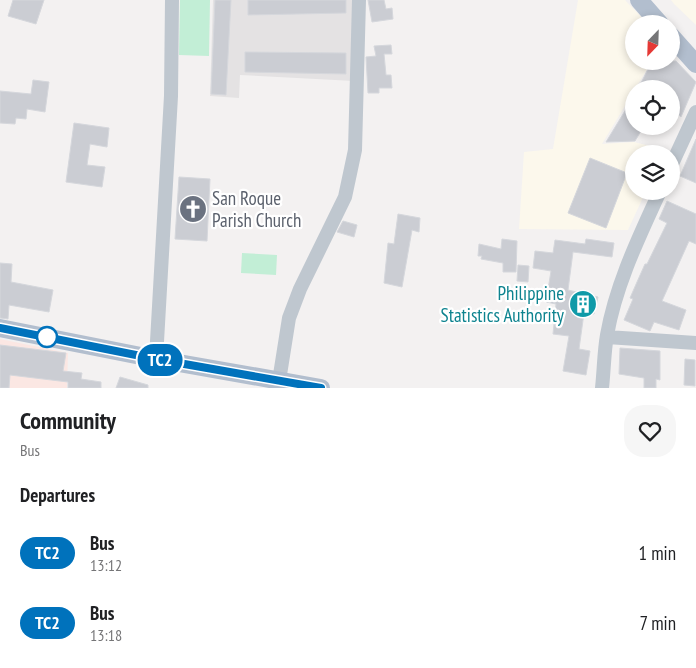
<!DOCTYPE html>
<style>
:root{--surface:#fff;--page:#f6f6f6;--text:#202124;--muted:#757577}
body{margin:0;font-family:"PT Sans Narrow",sans-serif;background:var(--page);color:var(--text);height:100vh;display:flex;flex-direction:column;font-size:19px;white-space:nowrap}
*{box-sizing:border-box;margin:0}
p{font-size:16px;color:var(--muted)}
.icon{flex:none;width:28px;height:28px;fill:none;stroke:currentColor;stroke-width:2;stroke-linecap:round;stroke-linejoin:round}
.map{position:relative;height:388px;overflow:hidden}
.panel{display:flex;flex-direction:column;background:var(--surface);flex:1}
.panel>*{flex:none}
.badge{padding:0 10px;border-radius:16px;font-size:18px;line-height:32px}
.needle{width:32px;rotate:203deg}
.tools{position:absolute;left:625px;top:15px;display:grid;gap:10px}
.tools a{display:grid;place-items:center;width:55px;height:55px;border-radius:50%;background:var(--surface);box-shadow:0 2px 8px #0003;font-size:25px}
.map>.badge{position:absolute;translate:-50% -50%;box-shadow:0 0 0 2px #fff}
h2{padding:0 20px;font-size:19px;line-height:45px}
.round{display:grid;place-items:center;flex:none;width:52px;height:52px;border-radius:20px;background:var(--page)}
.headline{display:flex;align-items:center;justify-content:space-between;height:85px;padding:0 20px}
h1{font-size:24px;font-weight:800;line-height:38px}
ul{padding:0;list-style:none}
li{display:flex;align-items:center;gap:15px;height:70px;padding:0 20px}
li div{flex:1}
li b{display:block;font-size:19px}
li em{font-style:normal}
li .badge{min-width:55px;font-weight:700;text-align:center}
.map>svg:first-child{display:block}
</style>
<div class="map">
<svg width="696" height="388" viewBox="0 0 696 388">
<rect width="100%" height="100%" fill="#f3f1f1"/>
<!-- commercial -->
<path fill="#fcf8ec" d="M578 0H625L648 24H634V61H652L602 144 634 142 666 150 664 154H634V191H646L628 230 519 229 524 152 553 149Z
M671 0H696V25L674 4Z"/>
<!-- education -->
<path fill="#e4e2e3" d="M213 0H356L354 81 240 75 239 98 210 96Z"/>
<!-- medical -->
<path fill="#fbe7e3" d="M0 339 68 353 67 388H0Z"/>
<!-- green -->
<path fill="#c2eed6" d="M180 0H210L209 56 179 55Z
M242 253 277 255 276 275 241 273Z"/>
<!-- building -->
<path fill="#cbcdd3" stroke="#d5d7dc" d="M13 0H44L36 24 8 16Z
M215 0H231L226 95 211 94Z
M248 0H346V13L248 15Z
M368 0H384L386 9 392 8 393 19 372 22Z
M391 45 392 54H384L386 75H391L392 88H379V93H368L366 57 376 56 374 46Z
M245 52 346 53V74L245 72Z
M652 61H676L696 82 681 117 671 108V89H638Z
M33 80 49 82 45 112 27 109 26 119 16 118 15 124 0 123V91L31 94Z
M634 96V126H644L635 141 606 142Z
M74 123 109 128 107 147 90 144 87 165 105 167 102 187 66 182Z
M696 139V183L680 176Z
M590 158 627 173 606 228 568 213Z
M179 177 210 179 207 241 175 239Z
M667 201 696 214V244L689 241 662 301 686 310 679 330 654 322 650 331 624 320 633 299 630 298 637 282 645 264H647L667 223 659 219Z
M398 214 420 218 419 232 412 230 402 287 384 283 388 243 394 244Z
M343 221 357 225 354 237 337 232Z
M502 239 517 241 516 272H503V263L481 259 482 256H478L479 244 501 249Z
M586 239 614 243 612 257 573 252 568 290 598 297 594 314 584 313 579 349 590 351 586 375 563 371 569 336 553 334 556 304 546 302 551 271 533 268 535 251 553 253 555 240 585 244Z
M0 263 12 264 11 282 53 290 49 312 9 305 8 319 0 318Z
M518 265 529 266 528 282 517 281Z
M0 345 66 353 63 371 82 373 81 379 101 382V388H68V382L10 375 9 388H0Z
M620 348 660 351V380L656 379V388H644V378L619 374Z
M685 359 695 360V386L684 385Z
M120 377 148 385V388H116Z"/>
<g fill="none" stroke-linecap="round" stroke-linejoin="round">
<!-- minor -->
<path stroke="#bfc7cf" stroke-width="14" d="M671 166 696 112
M607 337 696 343
M156 359 171 96 172 0
M279 381 289 318 300 289 345 197 355 150 359 0
M602 388C604 370 604 352 607 335 616 284 639 237 660 191"/>
<!-- major -->
<path stroke="#b2bece" stroke-width="18" d="M639 0 660 24
M671 36 696 64
M0 328 156 359 321 388"/>
</g>
<g fill="none" stroke-linecap="round" stroke-linejoin="round">
<!-- line casing -->
<g stroke="#fff" stroke-width="11">
<path id="line" d="M0 328 156 359 321 388"/>
</g>
<!-- line -->
<use href="#line" stroke="#0072bc" stroke-width="8"/>
</g>
<!-- icons -->
<defs>
<g id="church-disc" transform="scale(1.4375)"><circle r="9.5" fill="#6b7280" stroke="#fff"/><path d="M-1.2-6h2.4v3.5h3.3v2.4h-3.3V6h-2.4V-.1h-3.3v-2.4h3.3Z" fill="#fff"/></g>
<g id="building-disc" transform="scale(1.4375)"><circle r="9.5" fill="#0f9aa8" stroke="#fff"/><path d="M-4-6H4V6H1V3H-1V6H-4ZM-2.5-4.3h1.7v1.8h-1.7ZM.8-4.3h1.7v1.8H.8ZM-2.5-1h1.7V.8h-1.7ZM.8-1h1.7V.8H.8Z" fill="#fff"/></g>
</defs>
<g fill-rule="evenodd">
<use href="#church-disc" x="193" y="209"/>
<use href="#building-disc" x="583" y="304"/>
</g>
<!-- markers -->
<circle fill="#fff" stroke="#0072bc" stroke-width="2.5" cx="47" cy="337" r="10"/>
<g text-anchor="middle" stroke-width="4.5" stroke-linejoin="round" paint-order="stroke">
<!-- worship labels -->
<g font-size="19" fill="#5b616d" stroke="#fff" text-anchor="start">
<text x="212" y="205">San Roque<tspan x="212" dy="22">Parish Church</tspan></text>
</g>
<!-- culture labels -->
<g font-size="19" fill="#0d838f" stroke="#fff" text-anchor="end">
<text x="564" y="300">Philippine<tspan x="564" dy="22">Statistics Authority</tspan></text>
</g>
</g>
</svg>
<div class="tools">
<a><svg class="needle" viewBox="-14 -14 28 28"><path d="M0-13l5 13h-10z" fill="#e53935"/><path d="M0 13l5-13h-10z" fill="#757577"/></svg></a>
<a><svg class="icon" aria-label="locate" viewBox="0 0 24 24"><circle cx="12" cy="12" r="6"/><path d="M12 2v4M12 18v4M2 12h4M18 12h4"/></svg></a>
<a><svg class="icon" aria-label="layers" viewBox="0 0 24 24"><path d="M12 4l9 5-9 5-9-5zM3 14l9 5 9-5"/></svg></a>
</div>
<b class="badge" style="left:160px;top:360px;background:#0072bc;color:#fff">TC2</b>
</div>
<section class="panel">
<div class="headline"><div><h1>Community</h1><p>Bus</p></div><a class="round"><svg class="icon" aria-label="heart" viewBox="0 0 24 24"><path d="M12 20l-8-8c-3-5 5-10 8-4 3-6 11-1 8 4z"/></svg></a></div>
<h2>Departures</h2>
<ul>
<li><span class="badge" style="background:#0072bc;color:#fff">TC2</span><div><b>Bus</b><p>13:12</p></div><em>1 min</em></li>
<li><span class="badge" style="background:#0072bc;color:#fff">TC2</span><div><b>Bus</b><p>13:18</p></div><em>7 min</em></li>
</ul>
</section>
